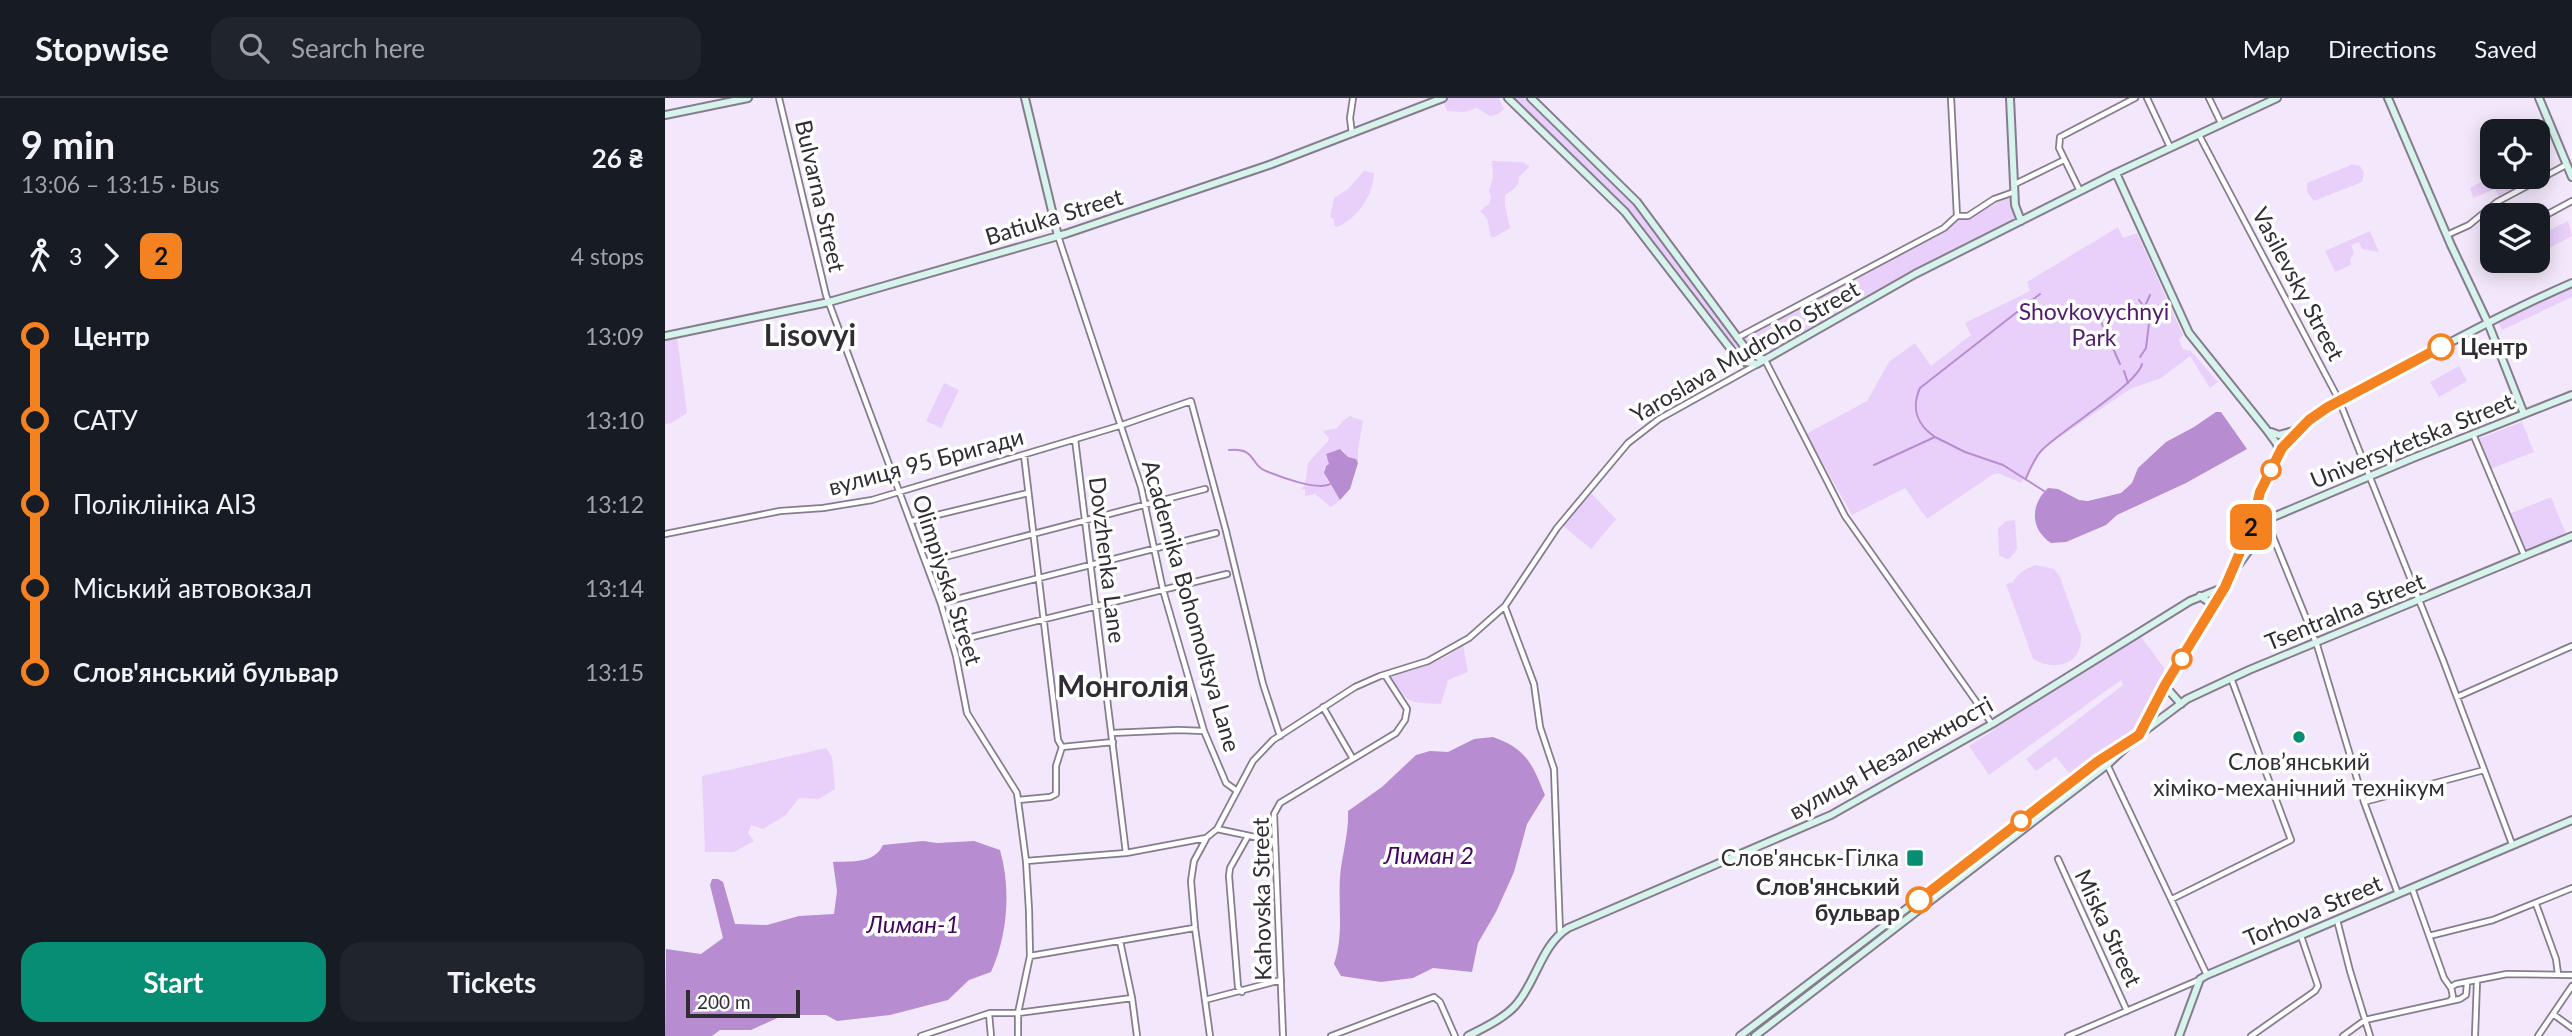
<!DOCTYPE html>
<meta charset="utf-8">
<style>
:root{--surface:#171b24;--page:#20242c;--text:#f1f3f6;--muted:#9ea1a6;--line:#363941;--accent:#078d73}
body{margin:0;font-family:Lato,sans-serif;background:var(--page);color:var(--text);height:100vh;display:flex;flex-direction:column;font-size:26px;white-space:nowrap}
*{box-sizing:border-box;margin:0}
p{font-size:23px;color:var(--muted)}
.icon{flex:none;width:38px;height:38px;fill:none;stroke:currentColor;stroke-width:2;stroke-linecap:round;stroke-linejoin:round}
.map{position:relative;flex:1;overflow:hidden}
.drawer{display:flex;flex-direction:column;background:var(--surface);width:665px}
.drawer>*{flex:none}
.badge{padding:0 14px;border-radius:10px;font-size:24px;line-height:46px}
.buttons{position:absolute;left:1815px;top:21px;display:grid;gap:14px}
.buttons a{display:grid;place-items:center;width:70px;height:70px;border-radius:14px;background:var(--surface);box-shadow:0 4px 18px #0003;font-size:35px}
.scale{position:absolute;left:21px;bottom:18px;width:114px;box-sizing:border-box;padding-left:7px;border:4px solid #312d34;border-top:0;font-size:19px;line-height:24px;white-space:nowrap;color:#312d34;-webkit-text-stroke:5px #fff;paint-order:stroke}
.map>.badge{position:absolute;translate:-50% -50%;box-shadow:0 0 0 4px #fff}
.legs{display:flex;align-items:center;gap:10px;height:77px;padding:0 21px;font-size:23px}
.legs p{margin-inline-start:auto}
.head{display:flex;align-items:center;justify-content:space-between;height:119px;padding:0 21px}
h1{font-size:38px;font-weight:700;line-height:52px}
.action{display:flex;gap:14px;margin-top:auto;padding:14px 21px}
.action a{flex:1;height:80px;border-radius:21px;background:var(--accent);color:#fff;font-size:28px;font-weight:700;line-height:80px;text-align:center}
.action a+a{background:var(--page);color:var(--text)}
ul{padding:0 21px;list-style:none}
li{display:flex;align-items:center;gap:24px;height:84px;font-size:26px}
li i{display:grid;place-items:center;width:10px;height:100%;margin:0 9px;background:currentColor}
li i::after{content:'';width:18px;height:18px;margin:-9px;border:5px solid;border-radius:50%;background:var(--surface)}
li p{margin-inline-start:auto}
li:first-child i{background:linear-gradient(#0000 50%,currentColor 0)}
li:last-child i{background:linear-gradient(currentColor 50%,#0000 0)}
header{display:flex;align-items:center;gap:42px;box-sizing:border-box;height:98px;padding:0 35px;background:var(--surface);border-bottom:2px solid var(--line)}
header strong{font-size:33px}
nav{display:flex;gap:38px;margin-inline-start:auto;font-size:24px}
.search{width:490px;height:63px;background:var(--page);display:flex;align-items:center;gap:18px;box-sizing:border-box;padding:0 24px;border-radius:21px;color:var(--muted);font-size:26px}
main{display:flex;flex:1;min-height:0}
.map>svg:first-child{display:block}
</style>
<header>
<strong>Stopwise</strong>
<div class="search"><svg class="icon" aria-label="search" viewBox="0 0 24 24"><circle cx="10" cy="10" r="6"/><path d="M15 15l6 6"/></svg>Search here</div>
<nav><a>Map</a><a>Directions</a><a>Saved</a></nav>
</header>
<main>
<section class="drawer">
<div class="head"><div><h1>9 min</h1><p>13:06 – 13:15 · Bus</p></div><b>26 ₴</b></div>
<div class="legs"><svg class="icon" aria-label="walk" viewBox="0 0 24 24"><circle cx="13" cy="4" r="2"/><path d="M13 8l-2 6 4 7M11 14l-3 7M7 12l3-4h3l4 4"/></svg>3<svg class="icon" aria-label="forward" viewBox="0 0 24 24"><path d="M9 5l7 7-7 7"/></svg><b class="badge" style="background:#f58220;color:#111">2</b><p>4 stops</p></div>
<ul>
<li><i style="color:#f58220"></i><b>Центр</b><p>13:09</p></li>
<li><i style="color:#f58220"></i><span>САТУ</span><p>13:10</p></li>
<li><i style="color:#f58220"></i><span>Поліклініка АІЗ</span><p>13:12</p></li>
<li><i style="color:#f58220"></i><span>Міський автовокзал</span><p>13:14</p></li>
<li><i style="color:#f58220"></i><b>Слов'янський бульвар</b><p>13:15</p></li>
</ul>
<div class="action"><a>Start</a><a>Tickets</a></div>
</section>
<div class="map">
<svg width="1907" height="938" viewBox="0 0 1907 938">
<rect width="100%" height="100%" fill="#f3e8fb"/>
<!-- green -->
<path fill="#e9d0fa" d="M785 0H834L839 11 833 16 825 18 812 10 799 14 782 13 778 3Z
M846 0H862L971 105 1083 258V262L1079 263 985 143Z
M827 63 857 64 865 68 854 79 853 86 849 91 840 97V107L845 130 830 139H826L822 120 815 113 824 106 826 99 824 92 828 80Z
M1688 66 1695 68 1699 75 1697 84 1649 103 1642 94V85Z
M699 73 709 75C709 97 691 122 672 129L669 127V121L665 119 669 100 683 91Z
M1827 78 1867 79 1869 82 1835 101 1830 91 1808 100 1805 90Z
M1348 97 1352 122 1111 252C1094 261 1087 254 1076 241L1279 131 1293 121 1304 119Z
M1903 123 1907 138 1873 156V138Z
M1453 129 1458 140 1472 135 1518 237 1514 242 1518 251 1526 253 1553 284 1545 290 1525 258 1496 280 1465 291 1376 352 1356 385 1333 375 1327 377 1262 421 1240 390 1187 417 1141 336 1202 303 1224 264 1250 245 1266 268 1306 237 1300 225 1365 193 1362 184Z
M1705 133 1714 154 1697 151 1694 144 1686 147 1689 155 1685 162 1686 167 1670 174 1660 153Z
M1907 187V199L1837 232 1833 224 1829 225 1828 223Z
M12 239 22 315 6 325 0 326V241Z
M1794 268 1802 283 1774 299 1765 284Z
M279 285 294 292 276 330 261 323Z
M685 318 698 323 693 351V365L691 361 682 359 678 352H671L660 358 664 362V366L659 370 661 380 675 402 666 409 650 396 640 398V391L635 392 640 387 643 365 663 343 664 340 658 333 672 330 680 321Z
M1857 324 1869 354 1825 371 1813 341Z
M923 396H927L951 421 926 451 898 428Z
M1886 399 1901 436 1860 453 1844 416Z
M1350 422 1352 451 1345 460 1342 461 1334 457 1333 430 1341 423Z
M1370 467 1389 471 1395 479 1416 538C1417 567 1390 574 1368 561L1341 486 1348 484C1354 474 1360 471 1370 467Z
M1474 536 1499 570 1496 593 1475 627 1407 679 1391 659 1371 673 1361 661 1458 587 1456 582 1324 677 1304 648Z
M798 547 803 574 783 582 776 606C744 604 744 608 726 579 751 571 779 564 798 547Z
M161 650 167 659 170 691 154 701 134 700 121 717 98 731 86 727 83 735 89 743 69 754H40L37 678Z"/>
<!-- water -->
<path fill="#b78cd1" d="M1551 314H1556L1582 351 1521 385 1452 417 1441 427 1401 444 1386 445C1365 431 1365 407 1383 390L1393 391 1414 402 1423 403 1456 395 1467 385 1473 370 1501 344 1529 329Z
M675 351 683 359 691 361 693 365 685 391 675 402 659 375 661 368 664 366 661 356Z
M828 639C862 651 867 666 880 697L862 726 849 774 831 814 813 845 807 874 768 870 748 880 716 884 676 878 669 866C679 836 673 810 675 779 677 756 684 736 683 713L717 689 751 657 765 653 783 654 809 641Z
M258 743 272 745 309 743 335 752C346 790 343 837 326 874L304 882 283 902 225 917 172 923 161 917H119L86 932H55L47 938H0L1 851 36 856 58 840 45 787 47 781H53L58 784 70 826 102 827 134 818 169 816 172 793 168 764C187 763 209 766 218 747Z"/>
<g fill="none" stroke-linecap="round" stroke-linejoin="round">
<!-- stream -->
<path stroke="#b78cd1" stroke-width="2" d="M1474 202 1480 210
M1480 208 1485 197
M1432 214 1433 217
M1435 221 1455 266
M1475 259 1481 250 1484 225
M1459 273 1463 285
M1270 339C1252 327 1246 310 1255 290L1375 196
M564 352C592 349 585 368 601 373 615 379 653 393 665 386
M1209 367 1270 339 1300 354 1338 367 1379 393
M1361 380C1365 371 1370 359 1377 352 1396 332 1472 287 1477 266"/>
<!-- street casing -->
<g stroke="#867c8d" stroke-width="8">
<path id="street" d="M114 0 161 197 276 506 291 558 302 615 352 695 361 763 364 812 365 858 353 915V938
M1286 0 1292 118
M1482 0 1505 49
M1544 0 1556 25
M687 36 685 20 688 0
M1534 37 1674 302 1778 562 1847 746
M1350 86 1399 62
M1415 93 1394 50 1395 39 1470 0
M1832 104 1901 67
M1872 122 1907 103
M1782 137 1804 127 1832 104 1840 117
M393 138 476 389 498 492 539 633 561 685 572 693
M1072 240 1279 130 1292 118H1303L1329 101 1349 94
M1100 262 1180 418 1327 626
M1808 336 1859 457
M410 341 461 755
M247 423 363 395
M1602 424 1652 547 1699 704 1733 796
M1593 433 1602 437
M0 436 115 413 158 410 207 402 454 328 526 303 561 433 598 586 615 638
M261 464 540 391
M276 505 551 435
M840 509 869 586 875 629 889 671 895 835
M287 544 562 476
M1792 599 1907 548
M658 609 688 661
M447 635 513 632 539 633
M397 649 448 644
M1439 660 1542 877
M353 702 385 699 391 696V668L397 649 393 642 359 357
M1699 704 1819 672
M552 731 609 743
M541 741 529 763 526 783 530 830 545 938
M1393 761 1462 913
M361 763 461 755 541 740 552 731 588 663 608 642 690 589 715 578 763 563 804 540 840 508 892 430 963 345 994 321 1091 267
M1747 790 1779 880 1786 890
M1507 801 1626 742 1566 580
M1871 806 1891 861 1893 876
M1672 822 1685 873 1705 938
M1764 838 1828 822 1907 790
M455 843 467 900 472 938
M365 858 529 830
M577 894 573 889 564 778 565 770 583 738
M540 902 616 882
M1785 903 1788 899 1786 889 1791 886 1842 876 1907 877
M324 916 326 938
M1888 916 1907 930
M256 938 325 915H353L467 900
M618 938 609 716 615 705 731 635 740 622 742 611 720 577
M666 938 769 899 775 904 790 938
M1403 938 1534 882
M1586 938 1650 893 1653 888 1636 838
M1678 938 1700 922 1795 901 1801 897 1802 885
M1810 938 1812 883
M1873 938 1907 888"/>
</g>
<!-- secondary casing -->
<g stroke="#867c8d" stroke-width="10">
<path id="secondary" d="M360 0 393 138
M843 0 960 114 1075 263 1092 266 1250 176 1451 75 1612 0
M866 0 972 104 1084 255 1100 262
M1345 0 1350 107 1356 123
M1723 0 1786 147 1823 225 1859 316
M1874 0 1907 79
M0 17 83 0
M1451 75 1524 235 1601 331 1612 346 1614 355
M0 238 164 204 400 136 604 67 778 0
M1606 334 1614 337 1632 332
M1588 426a7 7 0 1 1 14 0a7 7 0 1 1-14 0Z
M1601 422 1748 360 1907 297
M1574 466 1598 433
M1535 498 1544 504 1546 514
M1500 588 1516 606
M1475 635C1501 585 1535 539 1560 489 1571 468 1581 444 1589 421 1598 396 1601 369 1619 348 1653 308 1700 289 1746 265 1799 237 1852 209 1907 185
M803 938C818 930 838 921 850 908 871 885 876 847 903 830L1166 717 1327 626 1525 503 1560 489
M1075 938 1432 665 1466 641
M1090 938 1443 666 1474 637 1522 601 1584 572 1907 438
M1514 938 1535 881 1542 877 1907 722"/>
</g>
<!-- street -->
<use href="#street" stroke="#fff" stroke-width="4.5"/>
<!-- secondary -->
<use href="#secondary" stroke="#d6f4ec" stroke-width="6"/>
</g>
<g fill="none" stroke-linecap="round" stroke-linejoin="round">
<!-- line-1 casing -->
<g stroke="#fff" stroke-width="16">
<path id="line-1" d="M1254 802 1432 664 1474 637 1500 587 1560 489 1588 424 1595 394 1617 350 1644 322 1663 309 1776 249"/>
</g>
<!-- line-1 -->
<use href="#line-1" stroke="#f58220" stroke-width="10"/>
</g>
<!-- markers -->
<g fill="#fff" stroke="#f58220" stroke-width="3.5">
<circle cx="1776" cy="249" r="12"/>
<circle cx="1606" cy="372" r="9"/>
<circle cx="1517" cy="561" r="9"/>
<circle cx="1356" cy="723" r="9"/>
<circle cx="1254" cy="802" r="12"/>
</g>
<g fill="#078d73" stroke="#fff" stroke-width="2.5">
<circle cx="1634" cy="639" r="7"/>
<rect x="1241" y="751" width="18" height="18" rx="3.5"/>
</g>
<g text-anchor="middle" stroke-width="7" stroke-linejoin="round" paint-order="stroke">
<!-- street labels -->
<g font-size="23" fill="#312d34" stroke="#fff">
<text transform="translate(155 98) rotate(77)" y="8">Bulvarna Street</text>
<text transform="translate(389 119) rotate(-17)" y="8">Batiuka Street</text>
<text transform="translate(1633 186) rotate(62)" y="8">Vasilevsky Street</text>
<text transform="translate(1080 254) rotate(-30)" y="8">Yaroslava Mudroho Street</text>
<text transform="translate(1747 343) rotate(-22)" y="8">Universytetska Street</text>
<text transform="translate(261 364) rotate(-15)" y="8">вулиця 95 Бригади</text>
<text transform="translate(442 462) rotate(83)" y="8">Dovzhenka Lane</text>
<text transform="translate(282 482) rotate(72)" y="8">Olimpiyska Street</text>
<text transform="translate(526 508) rotate(74)" y="8">Academika Bohomoltsya Lane</text>
<text transform="translate(1680 514) rotate(-22)" y="8">Tsentralna Street</text>
<text transform="translate(1226 660) rotate(-29)" y="8">вулиця Незалежності</text>
<text transform="translate(597 801) rotate(-91)" y="8">Kahovska Street</text>
<text transform="translate(1648 813) rotate(-23)" y="8">Torhova Street</text>
<text transform="translate(1443 830) rotate(65)" y="8">Miska Street</text>
</g>
<!-- park labels -->
<g font-size="23" fill="#521a6d" stroke="#fff">
<text x="1429" y="222">Shovkovychnyi<tspan x="1429" dy="26">Park</tspan></text>
</g>
<!-- stop labels -->
<g font-size="23" font-weight="bold" fill="#312d34" stroke="#fff" text-anchor="start">
<text x="1795" y="257">Центр</text>
<text x="1235" y="797" text-anchor="end">Слов'янський<tspan x="1235" dy="26">бульвар</tspan></text>
</g>
<!-- poi labels -->
<g font-size="23" fill="#312d34" stroke="#fff">
<text x="1634" y="672">Слов’янський<tspan x="1634" dy="26">хіміко-механічний технікум</tspan></text>
<text x="1234" y="768" text-anchor="end">Слов'янськ-Гілка</text>
</g>
<!-- water labels -->
<g font-size="24" font-style="italic" fill="#43065d" stroke="#fff">
<text x="764" y="766">Лиман 2</text>
<text x="248" y="835">Лиман-1</text>
</g>
<!-- district labels -->
<g font-size="30" font-weight="bold" fill="#312d34" stroke="#fff">
<text x="145" y="248">Lisovyi</text>
<text x="458" y="599">Монголія</text>
</g>
</g>
</svg>
<div class="buttons">
<a><svg class="icon" aria-label="locate" viewBox="0 0 24 24"><circle cx="12" cy="12" r="6"/><path d="M12 2v4M12 18v4M2 12h4M18 12h4"/></svg></a>
<a><svg class="icon" aria-label="layers" viewBox="0 0 24 24"><path d="M12 4l9 5-9 5-9-5zM3 14l9 5 9-5"/></svg></a>
</div>
<div class="scale">200 m</div>
<b class="badge" style="left:1586px;top:429px;background:#f58220;color:#111">2</b>
</div>
</main>
